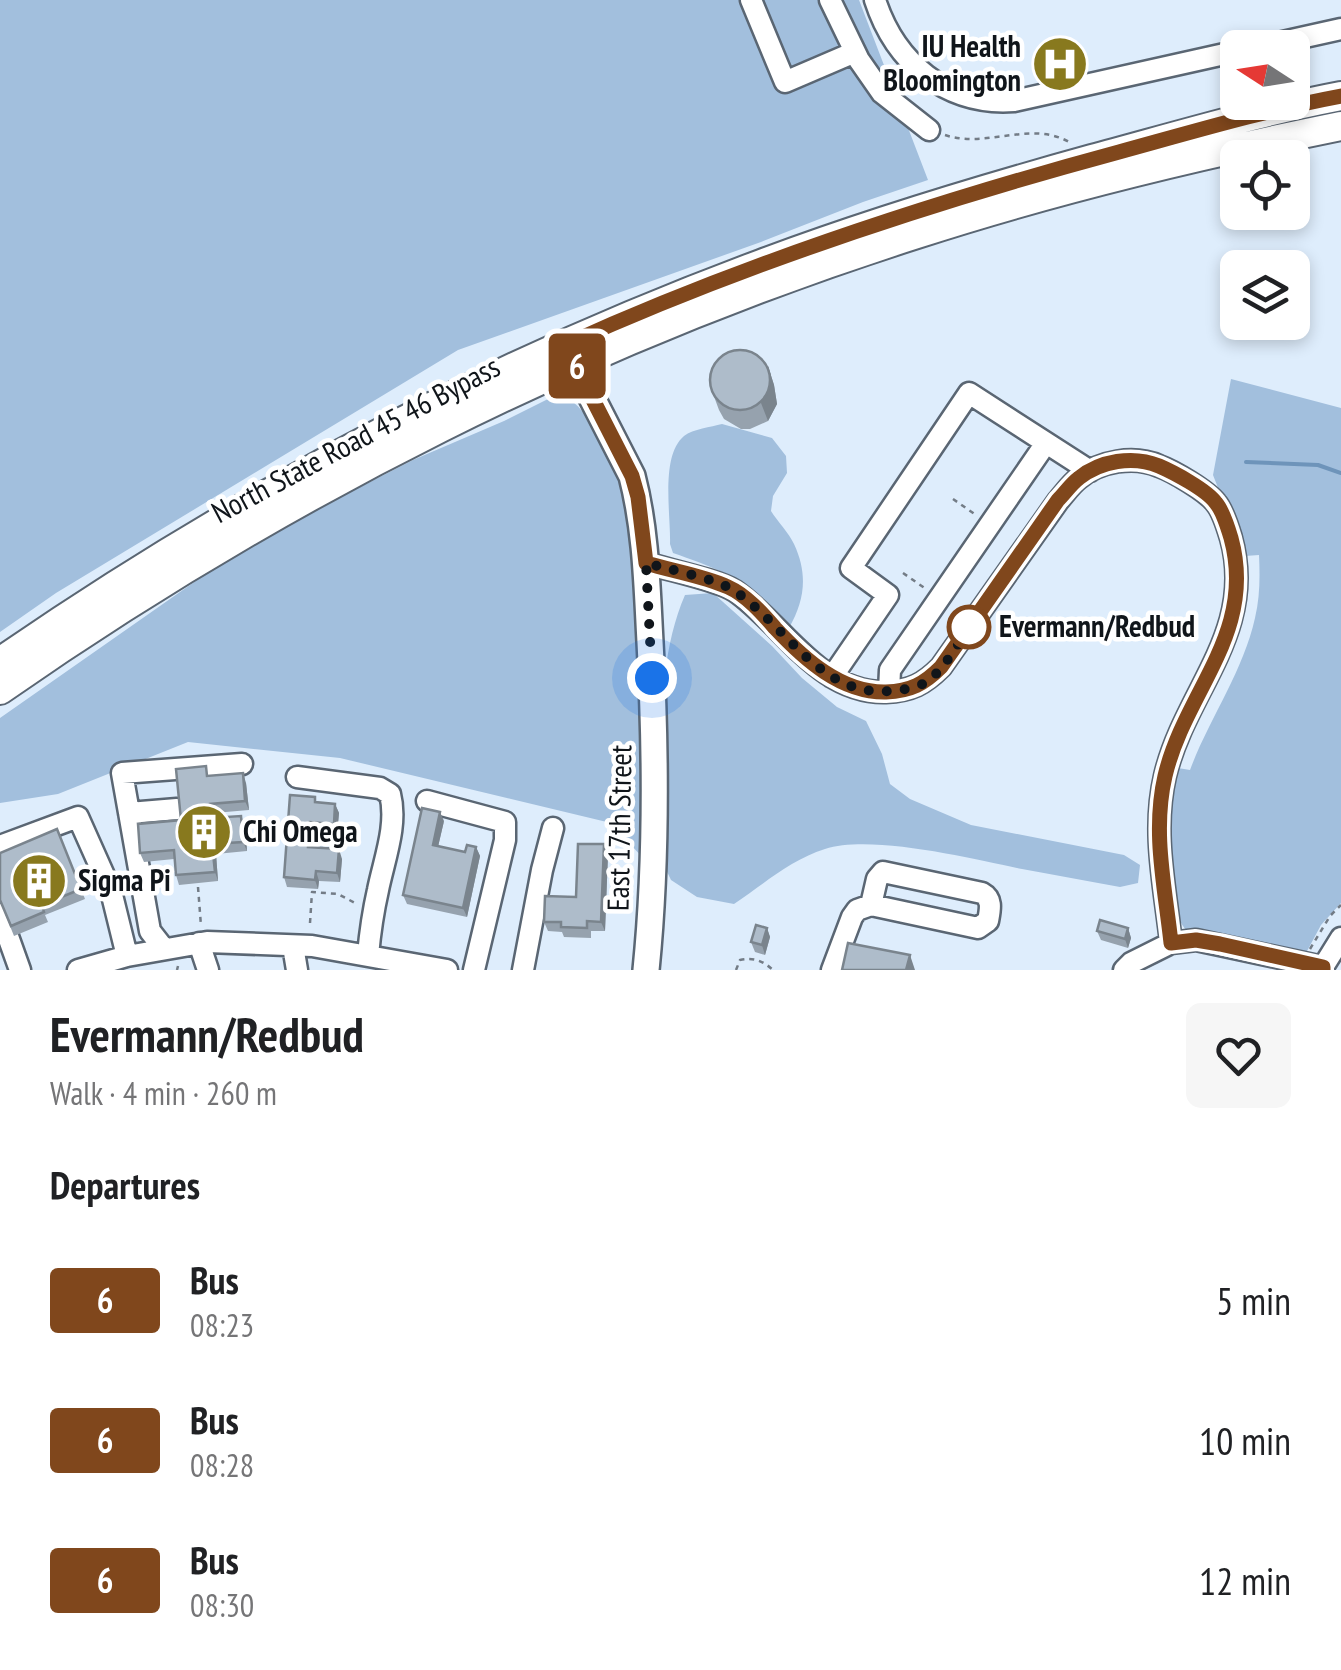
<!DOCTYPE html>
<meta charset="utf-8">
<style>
:root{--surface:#fff;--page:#f6f6f6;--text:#202124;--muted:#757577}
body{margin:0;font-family:"PT Sans Narrow",sans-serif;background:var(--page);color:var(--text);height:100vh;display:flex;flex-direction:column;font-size:38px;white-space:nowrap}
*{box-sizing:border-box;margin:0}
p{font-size:32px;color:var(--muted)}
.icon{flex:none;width:55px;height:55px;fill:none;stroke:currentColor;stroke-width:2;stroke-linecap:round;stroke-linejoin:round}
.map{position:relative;height:970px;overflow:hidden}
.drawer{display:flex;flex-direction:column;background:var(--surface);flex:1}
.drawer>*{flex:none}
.badge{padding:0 20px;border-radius:8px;font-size:35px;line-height:65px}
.needle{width:65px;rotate:282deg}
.tools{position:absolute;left:1220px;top:30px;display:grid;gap:20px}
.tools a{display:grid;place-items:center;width:90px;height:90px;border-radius:15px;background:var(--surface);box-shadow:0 5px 15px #0003;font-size:50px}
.you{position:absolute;width:50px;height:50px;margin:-25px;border:8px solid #fff;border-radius:50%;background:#1a73e8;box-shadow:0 0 0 15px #1a73e833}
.map>.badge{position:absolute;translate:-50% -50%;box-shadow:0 0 0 5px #fff}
h2{padding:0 50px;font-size:38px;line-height:90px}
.round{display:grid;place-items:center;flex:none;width:105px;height:105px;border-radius:15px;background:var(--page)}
.overview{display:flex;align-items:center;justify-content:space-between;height:170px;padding:0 50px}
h1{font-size:48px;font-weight:800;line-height:75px}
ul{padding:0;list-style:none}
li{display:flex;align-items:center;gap:30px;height:140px;padding:0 50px}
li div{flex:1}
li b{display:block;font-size:38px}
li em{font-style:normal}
li .badge{min-width:110px;font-weight:700;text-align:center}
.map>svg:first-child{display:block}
</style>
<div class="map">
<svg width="1341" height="970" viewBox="0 0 1341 970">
<rect width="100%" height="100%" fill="#deedfc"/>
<!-- green -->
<path fill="#a2bfdd" d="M0 0H859L928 180 863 202 761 242 458 350 56 593 0 632Z
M1231 379 1341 408V903L1321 925 1306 953C1281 947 1256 941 1230 936 1218 934 1202 937 1191 933 1166 924 1166 821 1170 798 1172 788 1175 778 1178 768L1190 770C1209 719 1243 672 1255 618 1260 597 1260 577 1259 555L1245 556 1213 475Z
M564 396C589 407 616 465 622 491 637 554 636 625 638 689 640 745 643 800 642 857L611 823 340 758 188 742 58 794 0 803V718L200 578 280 528 413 460 504 421 548 399Z
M722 424 772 438 786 456 787 473 773 496 771 511C778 522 789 533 794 544 808 574 805 600 789 628 759 584 722 570 673 553L670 544C671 515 660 456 684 436 693 429 711 427 722 424Z
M713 593 772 646 802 678 837 707 866 721 882 754 890 784 910 799 971 825 1124 855 1140 865 1138 883 1120 887C1087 881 1055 875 1022 869 973 859 872 834 825 849 790 860 764 884 734 904L697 897 671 880 659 855C661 775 653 668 685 595Z"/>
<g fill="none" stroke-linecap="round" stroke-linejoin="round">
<!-- stream -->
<path stroke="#6e94ba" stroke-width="4" d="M1246 462 1318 465 1341 473"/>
<!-- minor casing -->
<g stroke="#5a6673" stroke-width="25">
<path id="minor" d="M751 0 785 82 855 52
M830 0 859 60 882 93 929 130
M875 0C895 62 946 106 1014 101L1238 51
M1255 48 1341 29
M646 563C668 570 718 580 735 591 784 625 819 694 886 692 911 691 924 684 941 667L1058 501C1065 493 1071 484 1079 478 1100 461 1134 455 1159 466 1173 471 1207 491 1216 503 1223 511 1228 528 1231 538 1257 632 1185 691 1165 776 1152 832 1165 887 1171 943
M832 677 888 595 851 568 969 393 1090 471
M889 691 890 670 1046 443
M297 777 380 788 390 794C398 825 384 860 378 890 373 912 370 933 368 955
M427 801 505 822V840L474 970
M129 813 177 809
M0 846 78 817 111 891 127 956
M0 914 20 970
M199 943 208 970
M293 946 297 970
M164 949 150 931 122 773 242 764
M1323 967 1341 938
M78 970 127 956 207 942 312 946 447 970
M523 970 542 870 553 828
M832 970 852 917 857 910 871 905 978 928 988 921C990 910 993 899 982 893L883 872 877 879 871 905
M1124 970 1131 963 1171 943 1196 940 1323 967V970"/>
</g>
<!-- major casing -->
<g stroke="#5a6673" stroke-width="30">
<path id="major" d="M567 349 632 476C646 530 647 587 650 642 656 752 657 861 646 970"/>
</g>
<!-- highway casing -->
<g stroke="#5a6673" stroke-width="32">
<path id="highway" d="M0 662C236 499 492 364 761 264 870 223 980 190 1092 159 1174 137 1257 112 1341 96
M0 690C281 494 590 338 917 234 1056 189 1198 155 1341 126"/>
</g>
<!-- path -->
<path stroke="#737c86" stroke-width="2.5" stroke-dasharray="5 5" stroke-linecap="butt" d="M945 135C986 149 1030 120 1069 142
M953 499 976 515
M903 573 926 589
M198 887 201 926
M310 923 312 892 338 894 357 904
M1310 949 1330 916 1341 905
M177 970 178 966
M736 970 740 960C754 957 763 961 773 970"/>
<!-- minor -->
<use href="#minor" stroke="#fff" stroke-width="20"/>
<!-- major -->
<use href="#major" stroke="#fff" stroke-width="25"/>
<!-- highway -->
<use href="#highway" stroke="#fff" stroke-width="28"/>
</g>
<!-- wall -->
<path fill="#96a2ae" d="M768 366 774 385 777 404 768 421 750 429H741L724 419 719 410 712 391Z
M209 776 246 783 249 810 214 813V818L245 825 247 851 216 854 218 881 179 885 176 875 174 859 144 862 140 853 181 820Z
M317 803 335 804 339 813 337 834 313 832 312 847 342 859 340 882 319 881 318 889 287 887 284 877Z
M444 821 438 847 465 852 476 847 480 856 467 917 407 904 403 895Z
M57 829 85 899 45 915 48 922 14 936 0 901Z
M604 844 608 854 605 931H591V938L564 937 562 932 548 931 544 922 576 897Z
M767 928 770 937 765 955 755 952 751 942Z
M1128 928 1131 938 1128 948 1101 940 1097 931Z"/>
<!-- shaded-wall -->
<path fill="#7a848d" d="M768 366 774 385 777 404 768 421 761 403Z
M243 773 246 783 249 810 245 801Z
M335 804 339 813 337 834 334 824Z
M440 812 444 821 436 855 433 845Z
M241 816 245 825 247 851 243 842Z
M310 822 313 832 311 856 308 847Z
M212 844 216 854 218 881 215 872Z
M604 844 608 854 605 931 601 922Z
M476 847 480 856 467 917 463 908Z
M339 849 342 859 340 882 337 873Z
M316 871 319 881 318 889 315 880Z
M767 928 770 937 765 955 762 945Z
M1128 928 1131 938 1128 948 1125 939Z
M910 955 915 970H906Z"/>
<!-- building -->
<path fill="#aebcca" stroke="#7a848d" stroke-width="2.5" d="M710 380a30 30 0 1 1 60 0a30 30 0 1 1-60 0Z
M206 766 207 776 243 773 245 801 210 804 211 818 241 816 243 842 212 844 215 872 176 875 174 850 140 853 138 824 181 820 176 769Z
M290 795 315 797V802L335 804 334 824 310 822 308 847 339 849 337 873 316 871 315 880 284 877Z
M422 808 440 812 433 845 465 852 467 845 476 847 463 908 403 895Z
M57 829 81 889 42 905 44 912 11 926 0 900V853Z
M578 844H604L601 922 587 921V928L561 927V922H544L545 896 576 897Z
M1100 920 1128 928 1125 939 1097 931Z
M756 925 767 928 762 945 751 942Z
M848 943 910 955 906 970H842Z"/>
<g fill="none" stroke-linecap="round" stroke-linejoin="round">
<!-- line casing -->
<g stroke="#fff" stroke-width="22">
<path id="line" d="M1323 970V967L1220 944 1196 940 1171 943C1165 887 1152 832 1165 776 1185 691 1257 633 1231 538 1228 528 1223 511 1216 503 1207 490 1173 472 1159 466 1133 455 1100 461 1079 478 1071 484 1065 493 1058 500L941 667C924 684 911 691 886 692 841 693 804 659 775 628 762 613 746 595 728 587 704 576 672 571 646 563L638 497 632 476 565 345C744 264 930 203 1119 152 1192 132 1266 110 1341 96"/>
</g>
<!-- line -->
<use href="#line" stroke="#80471c" stroke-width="15"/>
<!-- walk -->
<path stroke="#10151a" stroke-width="10" stroke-dasharray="0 18" d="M652 678 646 563C667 569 717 579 733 590 785 623 819 697 889 691 900 690 916 689 926 682 943 672 961 639 972 622L969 627"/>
</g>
<!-- icons -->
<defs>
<g id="hospital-disc" transform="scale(2.875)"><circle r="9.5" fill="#88791e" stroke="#fff"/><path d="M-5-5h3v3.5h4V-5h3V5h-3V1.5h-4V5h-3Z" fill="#fff"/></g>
<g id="building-disc" transform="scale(2.875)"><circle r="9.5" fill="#88791e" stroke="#fff"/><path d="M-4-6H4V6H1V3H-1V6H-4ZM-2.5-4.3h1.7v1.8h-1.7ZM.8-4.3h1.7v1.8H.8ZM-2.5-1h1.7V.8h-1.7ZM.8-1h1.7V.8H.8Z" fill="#fff"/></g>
</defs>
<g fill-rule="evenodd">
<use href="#hospital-disc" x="1060" y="64"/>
<use href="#building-disc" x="204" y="832"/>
<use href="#building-disc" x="39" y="881"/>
</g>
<!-- markers -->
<circle fill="#fff" stroke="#80471c" stroke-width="5" cx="969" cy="627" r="20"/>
<g text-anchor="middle" stroke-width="9" stroke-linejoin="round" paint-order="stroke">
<!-- poi labels -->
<g font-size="30" font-weight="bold" fill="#10151a" stroke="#fff" text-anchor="start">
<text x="1021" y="57" text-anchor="end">IU Health<tspan x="1021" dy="34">Bloomington</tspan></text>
<text x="243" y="842">Chi Omega</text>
<text x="78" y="891">Sigma Pi</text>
</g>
<!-- street labels -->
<g font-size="30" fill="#10151a" stroke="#fff">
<text transform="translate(356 440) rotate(-28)" y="10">North State Road 45 46 Bypass</text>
<text transform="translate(620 828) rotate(-89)" y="10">East 17th Street</text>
</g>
<!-- stop labels -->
<g font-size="30" font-weight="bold" fill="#10151a" stroke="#fff" text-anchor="start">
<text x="999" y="637">Evermann/Redbud</text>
</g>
</g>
</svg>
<div class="tools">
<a><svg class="needle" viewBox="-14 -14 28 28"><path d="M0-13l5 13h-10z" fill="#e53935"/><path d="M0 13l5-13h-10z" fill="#757577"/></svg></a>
<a><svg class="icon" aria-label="locate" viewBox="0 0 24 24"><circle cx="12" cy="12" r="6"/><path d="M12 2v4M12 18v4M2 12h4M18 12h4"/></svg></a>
<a><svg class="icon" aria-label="layers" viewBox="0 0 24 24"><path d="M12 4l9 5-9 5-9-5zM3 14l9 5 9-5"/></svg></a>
</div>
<div class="you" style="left:652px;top:678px"></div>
<b class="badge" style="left:577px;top:366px;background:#80471c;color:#fff">6</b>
</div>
<section class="drawer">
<div class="overview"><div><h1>Evermann/Redbud</h1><p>Walk · 4 min · 260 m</p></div><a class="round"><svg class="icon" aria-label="heart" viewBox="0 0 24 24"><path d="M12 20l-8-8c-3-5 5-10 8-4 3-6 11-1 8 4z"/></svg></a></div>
<h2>Departures</h2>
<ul>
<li><span class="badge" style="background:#80471c;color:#fff">6</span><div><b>Bus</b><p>08:23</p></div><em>5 min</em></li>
<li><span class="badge" style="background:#80471c;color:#fff">6</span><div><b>Bus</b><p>08:28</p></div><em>10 min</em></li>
<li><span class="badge" style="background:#80471c;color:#fff">6</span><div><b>Bus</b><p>08:30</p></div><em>12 min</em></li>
</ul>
</section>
